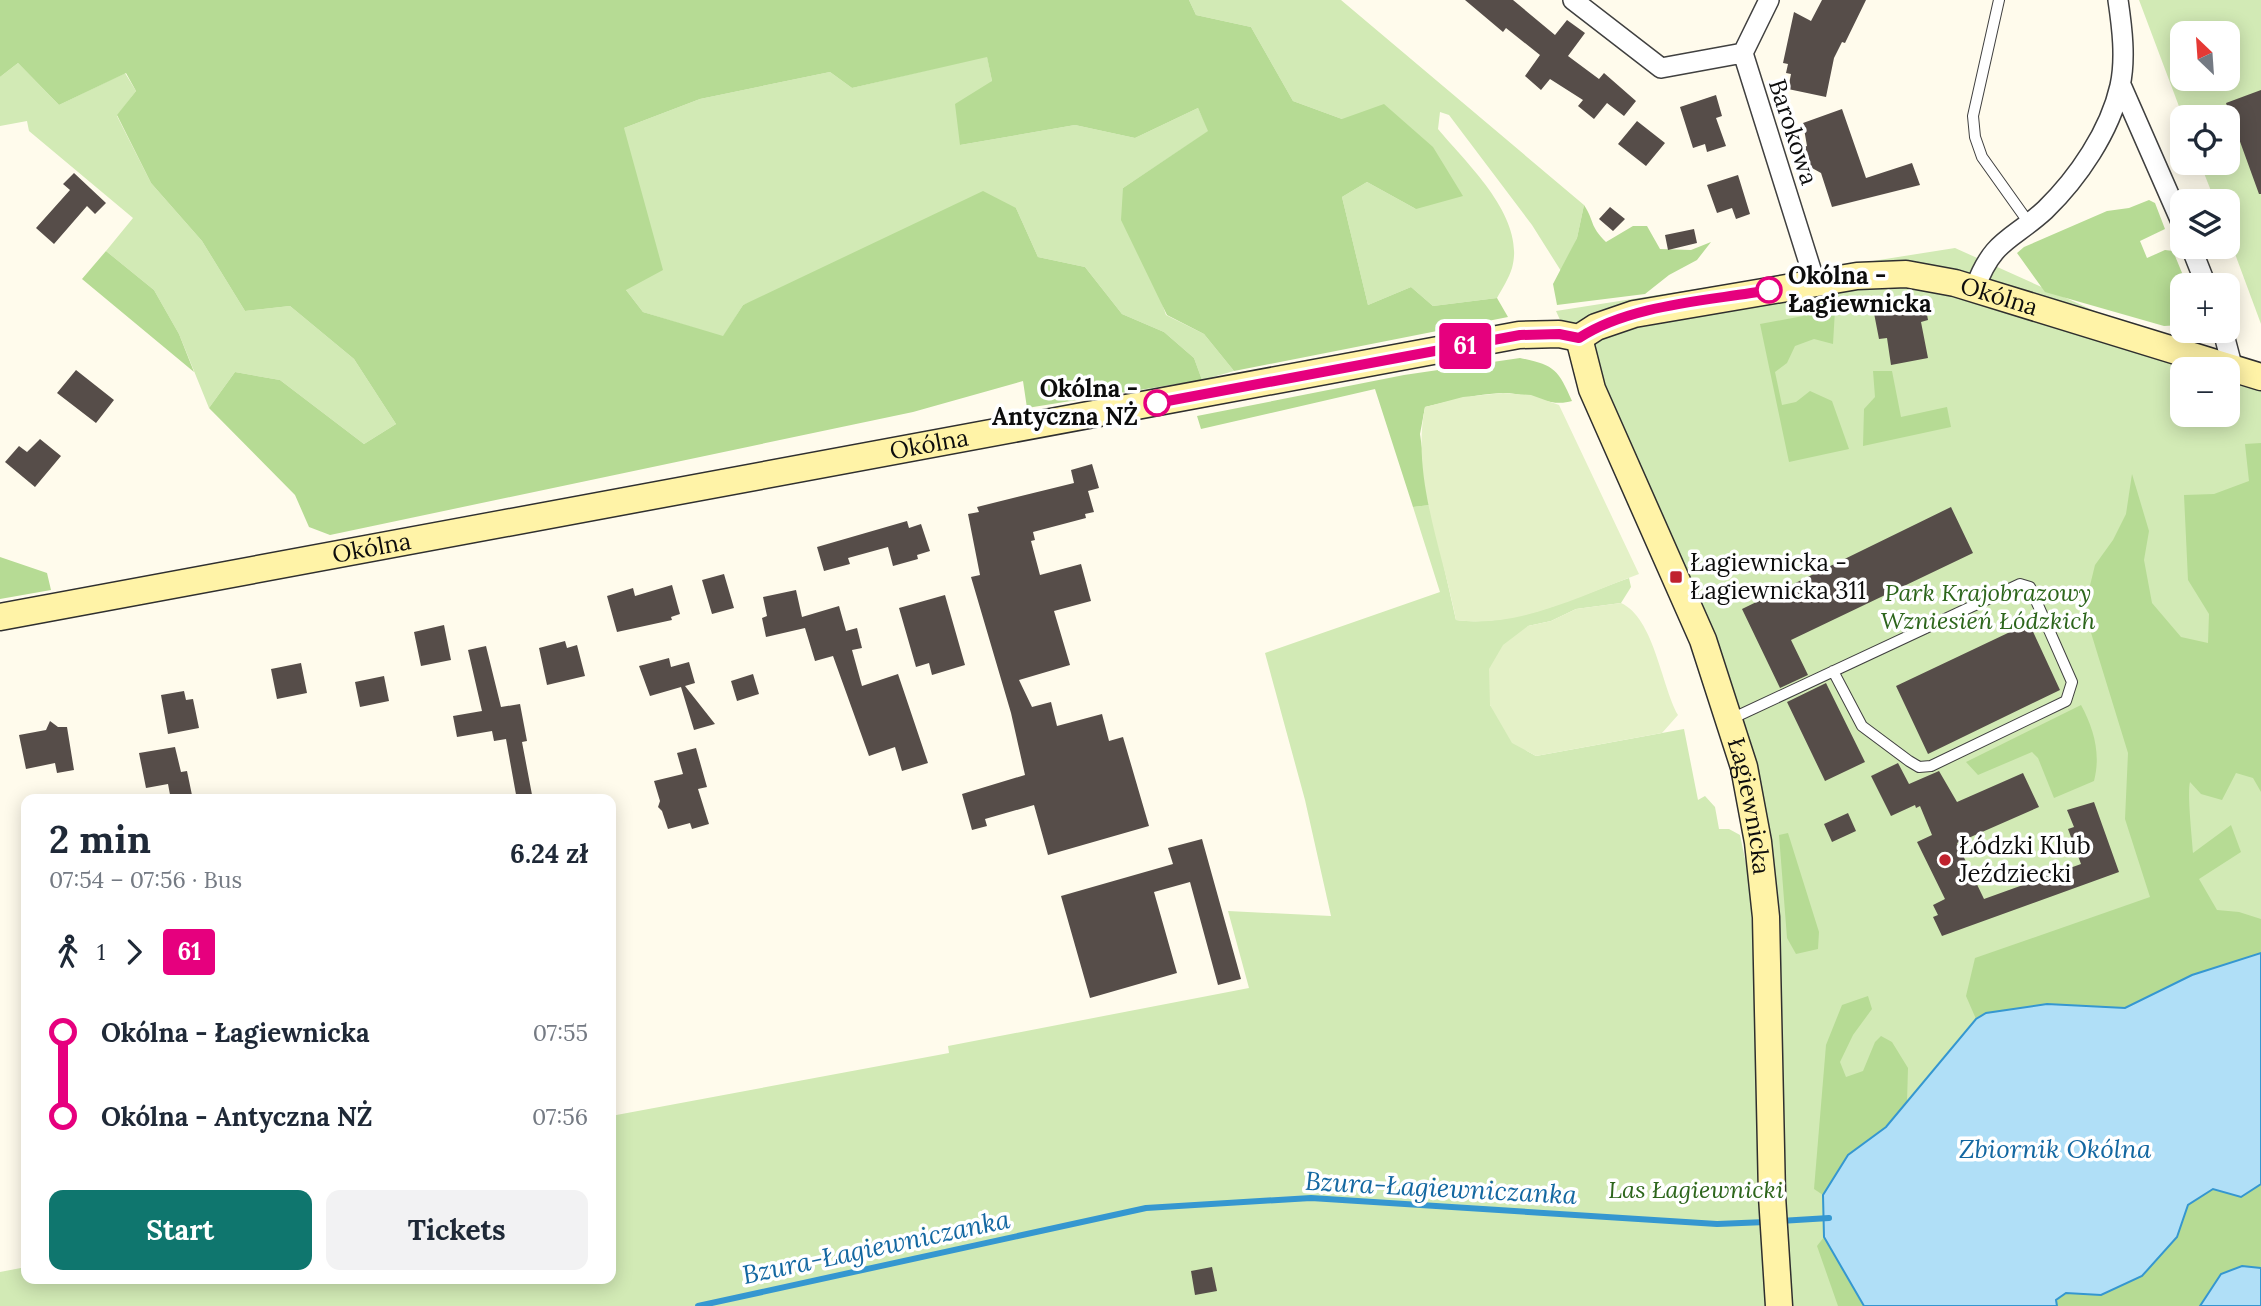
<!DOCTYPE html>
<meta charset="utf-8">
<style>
:root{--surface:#fff;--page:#f2f2f3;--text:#1f2937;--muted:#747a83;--accent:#0f766e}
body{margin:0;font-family:Lora,serif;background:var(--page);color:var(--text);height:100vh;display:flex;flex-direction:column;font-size:26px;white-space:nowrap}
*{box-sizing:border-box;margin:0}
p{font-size:23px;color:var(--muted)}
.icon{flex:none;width:38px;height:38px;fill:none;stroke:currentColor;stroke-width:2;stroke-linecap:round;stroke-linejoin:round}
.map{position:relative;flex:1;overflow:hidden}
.drawer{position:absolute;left:21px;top:794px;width:595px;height:490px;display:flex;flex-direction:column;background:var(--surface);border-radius:14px;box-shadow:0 4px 18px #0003}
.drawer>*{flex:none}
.badge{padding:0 14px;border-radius:5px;font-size:24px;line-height:46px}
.needle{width:46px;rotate:335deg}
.tools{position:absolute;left:2170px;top:21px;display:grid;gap:14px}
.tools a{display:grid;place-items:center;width:70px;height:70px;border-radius:14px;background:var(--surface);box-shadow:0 4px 18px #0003;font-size:35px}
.map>.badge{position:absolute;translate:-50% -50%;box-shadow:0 0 0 4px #fff}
.legs{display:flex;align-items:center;gap:10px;height:77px;padding:0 28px;font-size:23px}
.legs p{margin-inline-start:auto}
.headline{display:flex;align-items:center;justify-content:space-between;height:119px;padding:0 28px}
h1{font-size:38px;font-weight:800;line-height:52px}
.cta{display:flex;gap:14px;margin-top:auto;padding:14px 28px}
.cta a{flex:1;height:80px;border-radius:14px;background:var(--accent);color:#fff;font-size:28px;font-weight:800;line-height:80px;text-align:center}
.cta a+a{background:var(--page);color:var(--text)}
ul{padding:0 28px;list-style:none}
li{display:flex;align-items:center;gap:24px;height:84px;font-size:26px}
li i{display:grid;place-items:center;width:10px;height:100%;margin:0 9px;background:currentColor}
li i::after{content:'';width:18px;height:18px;margin:-9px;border:5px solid;border-radius:50%;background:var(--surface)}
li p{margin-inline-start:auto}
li:first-child i{background:linear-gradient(#0000 50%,currentColor 0)}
li:last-child i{background:linear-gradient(currentColor 50%,#0000 0)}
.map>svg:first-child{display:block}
</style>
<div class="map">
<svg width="2261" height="1306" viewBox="0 0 2261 1306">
<rect width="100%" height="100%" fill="#fffbec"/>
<!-- green -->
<path fill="#d2eab5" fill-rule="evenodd" d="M1189 0H1341L1584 205 1577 238 1561 271 1532 225 1449 115 1440 112 1438 129C1467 164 1526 217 1512 268 1509 278 1502 289 1497 298L1433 306 1411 287 1368 305 1342 197 1367 182 1416 209 1342 119 1293 101 1251 27 1196 15Z
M2139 0H2261V324L2228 235V201H2215L2200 163H2228V117H2183ZM2182 33H2228V79H2182Z
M987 56 992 81 960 145 1075 125 1135 138 1198 108 1209 131 1123 188 1166 315 1204 334 1234 371 1202 380 1194 358 1164 332 1122 314 1085 267 1038 257 1016 208 743 305 723 337 643 312 626 290 624 128 700 99 830 72 852 88Z
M18 63 59 105 125 73 136 91 117 116 151 183 202 241 245 311 290 306 354 359 396 424 364 444 280 380 235 372 209 408 179 334 154 290 106 251 133 218 29 131 27 121 0 126V77Z
M1955 248 2224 369H2182V415H2228V371L2261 383V1306H0V1272L26 1267V1279H611V1116L949 1053 948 1046 1249 988 1228 911 1331 916 1305 800 1265 653 1440 592 1413 507 1430 505 1456 620C1515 628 1575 597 1629 578L1631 587 1621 603 1576 609 1551 621 1528 626 1490 705 1527 751 1536 756 1684 729 1698 800 1705 796 1715 807 1719 829H1729L1740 835 1750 883 1756 1016 1761 973 1752 745 1556 311Z"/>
<!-- forest -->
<path fill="#b6db94" d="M0 0H1189L1196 15 1251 27 1293 101 1342 119 1384 104 1433 147 1463 196 1416 209 1367 182 1342 197 1368 305 1411 287 1433 306 1497 298 1508 317 1234 371 1204 334 1167 315 1121 220 1123 188 1208 131 1198 108 1135 138 1075 125 960 145 955 104 992 81 987 57 852 88 830 72 700 99 624 128 663 270 626 290 643 312 723 336 743 305 983 191 1016 208 1038 257 1085 267 1122 314 1164 332 1194 358 1202 380 1027 408 1023 381 913 412 330 535 309 527 295 495 209 408 235 372 280 380 364 444 396 424 354 359 290 306 245 311 202 241 151 183 117 115 136 91 126 73 59 105 18 63 0 77Z
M2149 200 2155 203 2165 229 2140 241 2147 258 2165 250 2173 251 2187 285H2182V325L2164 326 2045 292 2017 253 2024 247 2107 211 2129 208Z
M1584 205C1595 222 1589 225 1606 242L1633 226H1647L1660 249 1691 250 1711 242 1697 260 1669 275 1645 294 1557 305 1553 284 1577 238Z
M106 251 154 290 179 334 194 372 82 279Z
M1835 310 1833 344 1814 339 1795 346 1787 363 1775 372 1782 405 1796 402 1810 391 1832 401 1849 449 1789 462 1760 324Z
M1520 358C1554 365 1558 369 1572 401 1550 408 1526 392 1502 393 1476 394 1451 401 1425 407L1420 434 1430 505 1413 507 1375 389 1201 429 1197 416 1404 375Z
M1873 371H1892L1901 417 1947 407 1951 427 1863 446 1864 409 1875 397Z
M2261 443V792L2253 778 2236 773 2222 800 2201 794 2190 782C2187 794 2192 837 2193 853L2231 825 2241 852 2199 879 2217 910 2239 912 2261 919V953L2192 975 2125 1008 2047 1004 1986 1013 1976 1019 1966 996 1975 958 2150 897 2125 819 2128 753 2084 610 2095 565 2113 540 2126 514 2132 474 2149 531 2144 560 2152 603 2181 637 2208 643 2209 614 2188 580 2184 495 2214 494 2249 481 2245 444Z
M0 557 47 573 51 590 0 599Z
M2081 705C2094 729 2101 754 2094 781L2054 798 2038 758 2032 752 1978 775 1966 762Z
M1788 833 1819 932 1818 949 1796 954 1787 938 1779 835Z
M1868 996 1872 1009 1853 1035 1840 1062 1846 1077 1863 1071 1875 1042 1881 1036 1892 1042 1908 1068 1907 1102 1886 1127 1848 1155 1823 1195 1814 1189 1826 1045 1842 1005Z
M2261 1184V1268C2224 1264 2219 1278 2200 1306H2057L2056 1300 2066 1293 2101 1295 2177 1237 2188 1205 2213 1189 2241 1197Z
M1824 1237 1860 1300 1864 1306H1838L1817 1246Z"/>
<!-- pitch -->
<path fill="#e4f1c7" d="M1503 393 1531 395 1559 405 1639 574C1582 595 1518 629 1456 620 1443 552 1411 476 1425 407L1463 397Z
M1621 603C1654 618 1661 684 1678 715L1662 733 1536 756 1512 743 1490 705 1489 669 1503 645 1528 626 1551 621 1576 609Z"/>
<!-- water -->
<path fill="#b0dff7" stroke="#3597d0" stroke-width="2" d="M2261 953V1184L2241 1197 2213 1189 2188 1205 2177 1237 2142 1276 2101 1295 2066 1293 2056 1300 2057 1306H1864L1824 1237 1823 1195 1848 1155 1886 1127 1976 1019 1986 1013 2047 1004 2125 1008 2192 975Z
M2242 1266 2261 1268V1306H2200L2221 1274Z"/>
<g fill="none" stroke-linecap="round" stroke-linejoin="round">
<!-- stream -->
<path stroke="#3597d0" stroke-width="6" d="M1780 1221 1829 1218
M698 1306 1146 1208 1311 1198 1717 1224 1766 1222"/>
</g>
<!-- building -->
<path fill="#564d49" d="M1465 0H1513L1555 35 1567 20 1585 33 1568 56 1599 79 1604 73 1636 101 1624 116 1607 103 1594 119 1578 106 1583 100 1550 79 1541 90 1525 76 1540 55 1506 28 1503 32Z
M1822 0H1866L1845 43 1842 42 1834 58 1826 97 1788 89 1791 74 1786 73 1788 64 1783 63 1794 12 1811 21Z
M2261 90V194H2259L2226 103Z
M1716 95 1722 116 1716 118 1726 146 1707 152 1705 144 1693 148 1680 107Z
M1842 109 1866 178 1912 163 1920 185 1832 207 1821 173 1803 163 1798 149 1807 146 1803 123Z
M1637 121 1665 143 1646 166 1618 144Z
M74 173 106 203 95 214 87 206 54 244 36 228 70 190 63 184Z
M1738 175 1750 214 1736 219 1732 208 1717 213 1707 185Z
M1610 207 1625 219 1613 231 1599 219Z
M1694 229 1697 243 1668 250 1665 235Z
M1924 299 1928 320 1921 322 1928 358 1891 365 1887 338 1879 339 1873 308Z
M76 370 114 400 96 423 57 393Z
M40 439 61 456 35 487 5 462 19 446 27 452Z
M1092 464 1099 488 1088 491 1094 512 1085 514 1086 518 1033 532 1035 540 1031 541 1040 575 1081 564 1091 601 1054 611 1070 665 1019 680 1032 707 1051 702 1057 726 1102 714 1109 741 1123 737 1149 826 1048 855 1034 805 985 819 987 826 972 830 962 794 1025 775 1011 713 971 577 980 575 968 514 979 512 977 507 1074 483 1071 470Z
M1951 507 1973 553 1791 640 1808 675 1780 688 1742 609Z
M907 521 909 528 921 524 930 551 917 555 918 559 893 566 888 547 848 558 850 564 824 571 817 547Z
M724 574 734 608 712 614 702 580Z
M672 585 680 614 671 617 672 620 617 632 607 596 633 588 635 596Z
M796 590 802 617 839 606 846 631 857 628 862 648 852 650 862 686 898 674 928 763 902 771 895 747 869 756 833 656 815 661 805 628 766 637 762 618 767 616 763 597Z
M945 595 965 665 932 675 929 663 916 667 899 608Z
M2029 623 2060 690 1928 754 1896 686Z
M444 625 451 660 421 666 414 632Z
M565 641 567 648 577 645 585 676 547 685 539 648Z
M486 646 501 707 520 704 527 741 522 742 533 800H517L506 739 494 741 492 731 457 737 453 716 482 711 468 650Z
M669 658 671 667 689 662 695 683 685 686 715 724 694 730 681 687 650 696 639 666Z
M301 663 307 693 277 699 271 669Z
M753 674 759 694 737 701 731 681Z
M384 676 389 701 360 707 355 682Z
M1826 683 1865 762 1825 781 1787 702Z
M184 691 186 700 193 699 199 728 168 734 161 695Z
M50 721 58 727H67L74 770 57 773 55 763 26 769 19 735 46 730Z
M175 747 181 772 187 771 193 800H171L168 784 146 788 139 753Z
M696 748 707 787 698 789 709 824 692 829 690 823 668 829 662 811 658 807 660 801 654 781 683 774 677 753Z
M1898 763 1909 784 1939 771 1957 802 2023 773 2039 807 1957 843 1984 899 2081 864 2068 829 2074 827 2067 810 2094 802 2119 872 1942 936 1933 917 1938 915 1933 905 1945 899 1917 842 1932 835 1920 806 1916 808 1915 805 1891 816 1871 776Z
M1848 813 1856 831 1832 842 1824 824Z
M1202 839 1241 979 1218 985 1190 882 1154 892 1177 973 1090 998 1061 896 1173 864 1168 848Z
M1212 1267 1217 1291 1195 1295 1191 1271Z"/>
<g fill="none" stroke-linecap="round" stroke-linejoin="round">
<!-- lane casing -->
<g stroke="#404040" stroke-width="12">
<path id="lane" d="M1999 0 1973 116 1975 137 1982 157 2029 223
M1731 719 2020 584 2030 587 2072 682 2066 701 1931 766 1919 767 1909 761 1862 726 1833 671"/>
</g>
<!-- street casing -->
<g stroke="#404040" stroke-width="22">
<path id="street" d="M1573 0 1661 68 1743 53
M1769 0 1743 53 1815 282
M2121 85 2182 224
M2191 247 2206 285
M1975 288C1993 239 2011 241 2045 210 2078 178 2110 131 2120 86 2126 59 2122 27 2118 0
M2223 331 2233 369"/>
</g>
<!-- secondary casing -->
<g stroke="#2f2f2f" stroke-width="29">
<g id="secondary">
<path id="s1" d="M1579 338 1592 389 1703 640 1744 767 1758 842 1766 917 1772 1196 1779 1306"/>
<path id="s2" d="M0 617 1519 335 1559 334 1579 338 1596 327 1634 314 1857 276 1906 274 1955 283 2261 377"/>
</g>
</g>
<!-- lane -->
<use href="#lane" stroke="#fff" stroke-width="10"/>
<!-- street -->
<use href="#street" stroke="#fff" stroke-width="19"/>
<!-- secondary -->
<use href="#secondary" stroke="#fff3a7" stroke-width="26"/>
</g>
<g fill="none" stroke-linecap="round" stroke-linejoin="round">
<!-- line-1 casing -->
<g stroke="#fff" stroke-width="16">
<path id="line-1" d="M1157 403 1520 335 1559 334 1579 338C1631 304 1709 301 1769 290"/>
</g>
<!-- line-1 -->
<use href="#line-1" stroke="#e6007e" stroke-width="10"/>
</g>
<!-- markers -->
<g fill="#fff" stroke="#e6007e" stroke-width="3.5">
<circle cx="1769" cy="290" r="12"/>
<circle cx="1157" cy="403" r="12"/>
</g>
<g fill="#c0222e" stroke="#fff" stroke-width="2.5">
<rect x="1669" y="570" width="14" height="14" rx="3.5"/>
<circle cx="1945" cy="860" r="7"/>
</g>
<g text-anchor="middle" stroke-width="7" stroke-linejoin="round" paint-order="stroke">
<!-- street labels -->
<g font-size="24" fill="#0d0d0d" stroke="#fff">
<text transform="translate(1793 132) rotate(72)" y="8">Barokowa</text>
<text dy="8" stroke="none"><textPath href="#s2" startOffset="2037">Okólna</textPath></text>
<text dy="8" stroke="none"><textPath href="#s2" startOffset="945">Okólna</textPath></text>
<text dy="8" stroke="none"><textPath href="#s2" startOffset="378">Okólna</textPath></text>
<text dy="8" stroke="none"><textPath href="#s1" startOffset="500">Łagiewnicka</textPath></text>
</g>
<!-- stop labels -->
<g font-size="24" font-weight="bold" fill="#0d0d0d" stroke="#fff" text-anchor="start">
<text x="1788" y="284">Okólna -<tspan x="1788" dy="28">Łagiewnicka</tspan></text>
<text x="1138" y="397" text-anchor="end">Okólna -<tspan x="1138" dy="28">Antyczna NŻ</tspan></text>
</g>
<!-- poi labels -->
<g font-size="24" fill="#0d0d0d" stroke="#fff" text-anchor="start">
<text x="1690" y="571">Łagiewnicka -<tspan x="1690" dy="28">Łagiewnicka 311</tspan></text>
<text x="1959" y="854">Łódzki Klub<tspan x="1959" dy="28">Jeździecki</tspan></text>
</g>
<!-- park labels -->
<g font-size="24" font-style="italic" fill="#2d661c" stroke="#fff">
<text x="1988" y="601">Park Krajobrazowy<tspan x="1988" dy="28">Wzniesień Łódzkich</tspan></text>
<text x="1696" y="1198">Las Łagiewnicki</text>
</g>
<!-- water labels -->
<g font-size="26" font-style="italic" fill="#1367a1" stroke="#fff">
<text x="2055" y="1158">Zbiornik Okólna</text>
<text transform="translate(1441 1188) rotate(3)" y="9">Bzura-Łagiewniczanka</text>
<text transform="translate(876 1247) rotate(-12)" y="9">Bzura-Łagiewniczanka</text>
</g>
</g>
</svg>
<div class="tools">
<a><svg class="needle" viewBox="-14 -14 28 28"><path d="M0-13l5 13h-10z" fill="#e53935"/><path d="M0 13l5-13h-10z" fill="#747a83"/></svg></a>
<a><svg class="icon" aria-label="locate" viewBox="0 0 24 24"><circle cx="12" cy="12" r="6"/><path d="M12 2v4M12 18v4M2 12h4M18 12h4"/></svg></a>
<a><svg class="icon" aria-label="layers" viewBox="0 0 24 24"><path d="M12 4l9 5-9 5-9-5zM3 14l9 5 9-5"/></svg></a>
<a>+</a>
<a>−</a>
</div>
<b class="badge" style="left:1465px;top:346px;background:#e6007e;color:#fff">61</b>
<section class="drawer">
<div class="headline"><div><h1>2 min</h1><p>07:54 – 07:56 · Bus</p></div><b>6.24 zł</b></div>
<div class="legs"><svg class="icon" aria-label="walk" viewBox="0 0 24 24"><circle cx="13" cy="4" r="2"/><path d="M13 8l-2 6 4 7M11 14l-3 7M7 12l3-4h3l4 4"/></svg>1<svg class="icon" aria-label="forward" viewBox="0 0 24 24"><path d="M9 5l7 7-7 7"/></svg><b class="badge" style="background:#e6007e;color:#fff">61</b></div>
<ul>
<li><i style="color:#e6007e"></i><b>Okólna - Łagiewnicka</b><p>07:55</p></li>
<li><i style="color:#e6007e"></i><b>Okólna - Antyczna NŻ</b><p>07:56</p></li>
</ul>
<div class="cta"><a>Start</a><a>Tickets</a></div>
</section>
</div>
